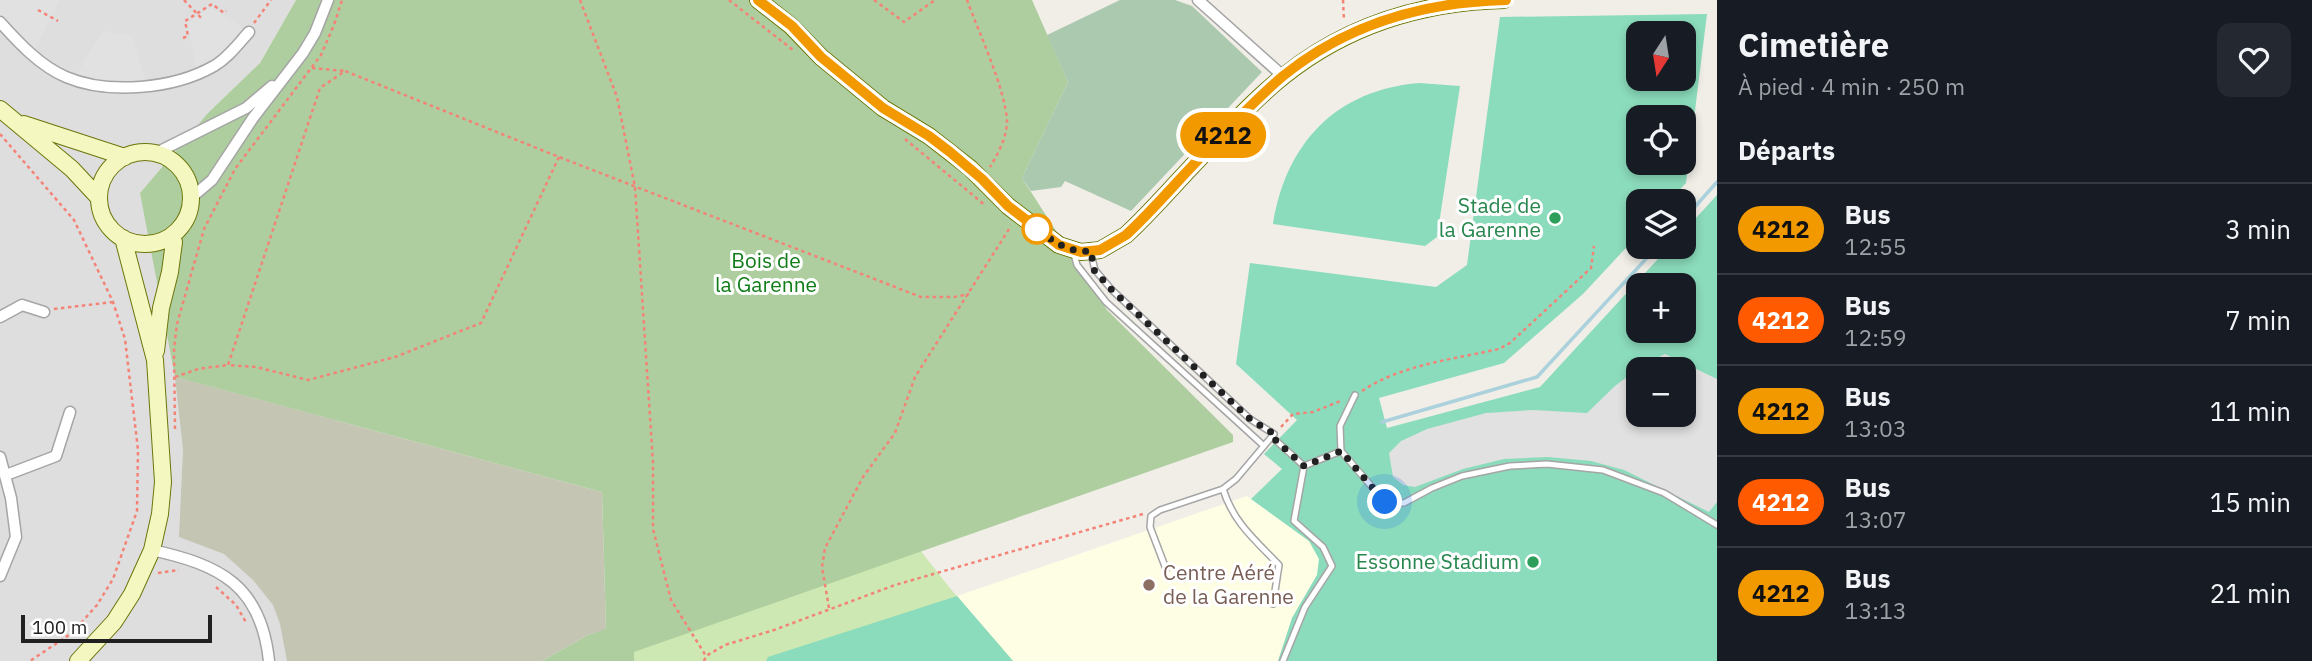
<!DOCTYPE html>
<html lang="fr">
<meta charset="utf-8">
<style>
:root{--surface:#171b24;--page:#242831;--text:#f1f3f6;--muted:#9ea1a6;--line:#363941}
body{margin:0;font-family:"IBM Plex Sans",sans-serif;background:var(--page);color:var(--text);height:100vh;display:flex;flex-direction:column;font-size:26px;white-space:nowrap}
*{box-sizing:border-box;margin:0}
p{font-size:23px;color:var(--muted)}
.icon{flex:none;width:38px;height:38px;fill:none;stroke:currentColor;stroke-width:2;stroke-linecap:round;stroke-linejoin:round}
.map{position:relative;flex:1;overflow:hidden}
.side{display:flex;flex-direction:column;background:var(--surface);width:595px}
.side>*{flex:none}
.badge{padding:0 14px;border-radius:23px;font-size:24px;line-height:46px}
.needle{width:46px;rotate:192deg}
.tools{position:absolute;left:1626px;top:21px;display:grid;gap:14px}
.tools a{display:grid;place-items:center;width:70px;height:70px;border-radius:14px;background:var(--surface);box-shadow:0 4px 10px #0003;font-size:35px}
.scale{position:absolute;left:21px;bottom:18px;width:191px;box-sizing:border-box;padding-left:7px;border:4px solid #212121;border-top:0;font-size:19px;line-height:24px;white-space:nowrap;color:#212121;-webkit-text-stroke:5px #fff;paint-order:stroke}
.you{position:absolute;width:35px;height:35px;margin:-18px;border:5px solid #fff;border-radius:50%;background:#1a73e8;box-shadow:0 0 0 10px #1a73e833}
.map>.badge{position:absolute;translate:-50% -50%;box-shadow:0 0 0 4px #fff}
h2{padding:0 21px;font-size:26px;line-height:63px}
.round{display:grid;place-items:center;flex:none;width:74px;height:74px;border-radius:14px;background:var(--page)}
.headline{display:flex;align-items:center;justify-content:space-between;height:119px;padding:0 21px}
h1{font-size:33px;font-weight:700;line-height:52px}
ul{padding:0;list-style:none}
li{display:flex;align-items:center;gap:21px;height:91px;padding:0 21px;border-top:2px solid var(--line)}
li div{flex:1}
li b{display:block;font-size:26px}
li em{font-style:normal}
li .badge{min-width:77px;font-weight:700;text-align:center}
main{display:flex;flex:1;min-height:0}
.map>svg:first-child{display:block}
</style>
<main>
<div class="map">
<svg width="1717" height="661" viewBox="0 0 1717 661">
<rect width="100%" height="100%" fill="#f1eee8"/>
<!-- residential -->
<path fill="#dfdede" d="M0 0H296L260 63 208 113 140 193 542 661H0Z"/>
<!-- education -->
<path fill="#fefee5" d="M1247 496 1309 541 1319 559 1317 575 1292 618 1278 661H1013L957 596Z"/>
<!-- construction -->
<path fill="#c5c5b4" d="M175 377 602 492 606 630 588 635 542 661H287L280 624 273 605 253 580 224 554 179 537 183 450Z"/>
<!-- grass -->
<path fill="#cde8b2" d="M920 550 949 587 1013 661H634L633 652Z"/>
<!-- forest -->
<path fill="#aece9f" d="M296 0H1032L1068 82 1022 178 1107 310 1233 435V442L634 652V661H542L588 635 606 629 602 492 175 377 140 193 208 113 260 63Z"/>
<!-- cemetery -->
<path fill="#abc9af" d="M1120 0H1175L1192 6 1262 72 1131 211 1065 181 1061 187 1031 191 1022 178 1068 82 1047 35Z"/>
<!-- pitch -->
<path fill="#8bdcbc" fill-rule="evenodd" d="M1707 14 1686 183 1669 201H1638V235L1583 294 1504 363 1379 398 1387 428 1540 387 1669 247H1684V231L1717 195V661H1278L1292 618 1317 575 1319 559 1309 541 1251 499 1282 469 1264 454 1297 420 1236 364 1250 263 1436 287 1467 265 1500 17ZM1638 33H1684V79H1638ZM1638 117H1684V163H1638ZM1638 285H1684V331H1638ZM1638 369H1684V415H1638Z
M1419 83 1460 86 1437 237 1425 246 1273 224C1286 143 1336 90 1419 83Z
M957 596 1013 661H766L768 657Z"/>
<!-- parking -->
<path fill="#e1e1e1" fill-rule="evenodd" d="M0 0H60L32 55 0 22Z
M210 7 249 32 234 49 197 73 188 23Z
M103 31 132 35 147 86 73 80Z
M1665 354 1717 379V502L1709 512 1624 470 1591 461 1548 457 1504 459 1463 469 1415 487 1403 485 1393 477 1389 453 1401 441 1427 429 1486 413 1533 410 1587 413 1615 386 1640 367ZM1684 369V415H1638V369Z"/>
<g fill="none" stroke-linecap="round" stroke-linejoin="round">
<!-- stream -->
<path stroke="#abd2dc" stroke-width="3.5" d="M1684 219 1717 182
M1382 422 1537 377 1657 247"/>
<!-- lane casing -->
<g stroke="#a5a5a5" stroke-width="8">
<path id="lane" d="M1074 254 1077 265 1106 302 1264 446
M1091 254 1095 270 1112 290 1250 419 1274 434 1236 479 1223 489 1160 510 1151 516 1150 527 1166 569
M1272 437 1304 466 1294 521 1323 547 1332 566 1305 607 1283 661
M1341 451 1340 426 1355 395
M1304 466 1341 451 1385 502 1404 503 1432 488 1462 476 1510 466 1547 464 1603 470 1664 493 1717 525
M1223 489C1233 522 1255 540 1279 565L1273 604"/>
</g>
<!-- street casing -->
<g stroke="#a5a5a5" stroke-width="13">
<path id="street" d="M1198 0 1283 76
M0 22C19 43 40 66 66 77 108 95 174 89 214 66 228 58 238 44 249 32
M156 153 246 108 272 86
M192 197 212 180 253 118 303 53 315 33 328 0
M0 317 22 305 44 312
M0 457 11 498 16 537 0 576
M6 475 56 456 70 412
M152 550C220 565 261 585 269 661"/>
</g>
<!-- secondary casing -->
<g stroke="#6b760a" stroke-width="18">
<path id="secondary" d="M758 0 791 26 821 57 883 108 929 136 970 168 1008 206 1059 245 1081 252 1100 250 1126 235C1151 212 1173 186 1197 161 1225 132 1253 100 1285 75 1348 25 1424 2 1504 0
M0 109 72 169 99 198
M24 124 125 157
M99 198a46 46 0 1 1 92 0a46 46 0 1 1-92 0Z
M156 351 161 308 170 272 174 242 171 237
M78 661 114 622 132 594 152 550 160 514 163 482 155 360 123 238"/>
</g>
<!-- path -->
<path stroke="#f48377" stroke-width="2.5" stroke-dasharray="3.5 3.5" stroke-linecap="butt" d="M184 0 203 20
M580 0 617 97 635 187 653 463V529L671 600 706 656
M729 0 793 50
M874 0 904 22 935 0
M967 0C979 33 1005 88 1007 121 1007 137 998 154 990 167
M1343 0 1344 21
M38 10 58 21
M254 23 271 0
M183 38 188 36 185 21 212 4 224 13 226 11
M312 68 345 71
M0 134 74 220 113 302 125 339 138 450 137 511 113 579 97 605 72 633 30 661
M905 139 986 206
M559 157 481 323 395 357 308 380 256 367 228 365 320 88 345 71 559 157 921 297H954L969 294
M54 309 113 302
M175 377 198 369 228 365
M1362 391C1400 365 1454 359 1499 349L1510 343 1591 268 1594 246
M1281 427 1293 414 1313 412 1343 400
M175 429 174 348 177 324 204 229 235 169 321 55 334 25 342 0
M158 573 179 570
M216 587 236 605 247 624
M829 608 822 567 825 548 863 477 895 433 915 377 1011 226
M704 661 706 656 725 645 774 630 895 585 1143 514"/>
<!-- lane -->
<use href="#lane" stroke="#fff" stroke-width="5"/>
<!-- street -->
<use href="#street" stroke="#fff" stroke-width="10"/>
<!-- secondary -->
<use href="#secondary" stroke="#f5f7c0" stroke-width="16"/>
</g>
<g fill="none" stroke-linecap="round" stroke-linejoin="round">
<!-- line casing -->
<g stroke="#fff" stroke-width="16">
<path id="line" d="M758 0 792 26 821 57 883 108 929 136 950 152 982 179 1008 206 1059 245 1081 252 1100 250 1126 235C1151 212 1173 186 1196 162 1224 133 1252 102 1283 76 1347 24 1425 2 1506 0"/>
</g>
<!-- line -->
<use href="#line" stroke="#f39900" stroke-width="10"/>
<!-- walk -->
<path stroke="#212121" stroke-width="7" stroke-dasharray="0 12.6" d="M1037 229 1034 226C1051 240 1067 253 1091 251L1094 270 1112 290 1250 419 1274 434 1272 437 1304 466 1341 451 1385 502"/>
</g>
<!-- markers -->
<g fill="#2e9e5b" stroke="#fff" stroke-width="2.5">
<circle cx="1555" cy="218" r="7"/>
<circle cx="1533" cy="562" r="7"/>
</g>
<circle fill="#fff" stroke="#f39900" stroke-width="3.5" cx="1037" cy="229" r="14"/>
<circle fill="#8d6e63" stroke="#fff" stroke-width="2.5" cx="1149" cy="585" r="7"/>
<g text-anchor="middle" stroke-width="6" stroke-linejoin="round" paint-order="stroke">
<!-- leisure labels -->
<g font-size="21" fill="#27864d" stroke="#fff" text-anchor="end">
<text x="1541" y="213">Stade de<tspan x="1541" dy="24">la Garenne</tspan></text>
<text x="1519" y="569">Essonne Stadium</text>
</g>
<!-- park labels -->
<g font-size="21" fill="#117d19" stroke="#fff">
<text x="766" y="268">Bois de<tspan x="766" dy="24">la Garenne</tspan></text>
</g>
<!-- education labels -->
<g font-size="21" fill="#785e54" stroke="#fff" text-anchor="start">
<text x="1163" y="580">Centre Aéré<tspan x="1163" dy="24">de la Garenne</tspan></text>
</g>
</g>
</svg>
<div class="tools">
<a><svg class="needle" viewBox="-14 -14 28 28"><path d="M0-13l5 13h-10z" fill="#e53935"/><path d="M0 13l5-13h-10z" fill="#9ea1a6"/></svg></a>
<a><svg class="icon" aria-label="locate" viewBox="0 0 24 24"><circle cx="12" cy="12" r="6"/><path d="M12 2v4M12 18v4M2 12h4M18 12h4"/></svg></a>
<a><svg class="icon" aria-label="layers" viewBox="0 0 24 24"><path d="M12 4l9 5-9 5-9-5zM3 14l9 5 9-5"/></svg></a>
<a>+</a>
<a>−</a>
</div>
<div class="scale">100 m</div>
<div class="you" style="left:1385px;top:502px"></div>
<b class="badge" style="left:1223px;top:135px;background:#f39900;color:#111">4212</b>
</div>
<section class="side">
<div class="headline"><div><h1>Cimetière</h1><p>À pied · 4 min · 250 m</p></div><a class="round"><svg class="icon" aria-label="heart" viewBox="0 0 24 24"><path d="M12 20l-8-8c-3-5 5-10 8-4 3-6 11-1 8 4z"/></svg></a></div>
<h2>Départs</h2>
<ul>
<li><span class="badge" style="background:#f39900;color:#111">4212</span><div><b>Bus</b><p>12:55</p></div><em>3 min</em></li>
<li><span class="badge" style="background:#ff5a00;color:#fff">4212</span><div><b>Bus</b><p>12:59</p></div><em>7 min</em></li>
<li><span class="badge" style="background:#f39900;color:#111">4212</span><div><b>Bus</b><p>13:03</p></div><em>11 min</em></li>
<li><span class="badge" style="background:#ff5a00;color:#fff">4212</span><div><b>Bus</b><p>13:07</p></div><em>15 min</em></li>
<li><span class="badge" style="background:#f39900;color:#111">4212</span><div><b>Bus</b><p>13:13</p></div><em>21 min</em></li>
</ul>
</section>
</main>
